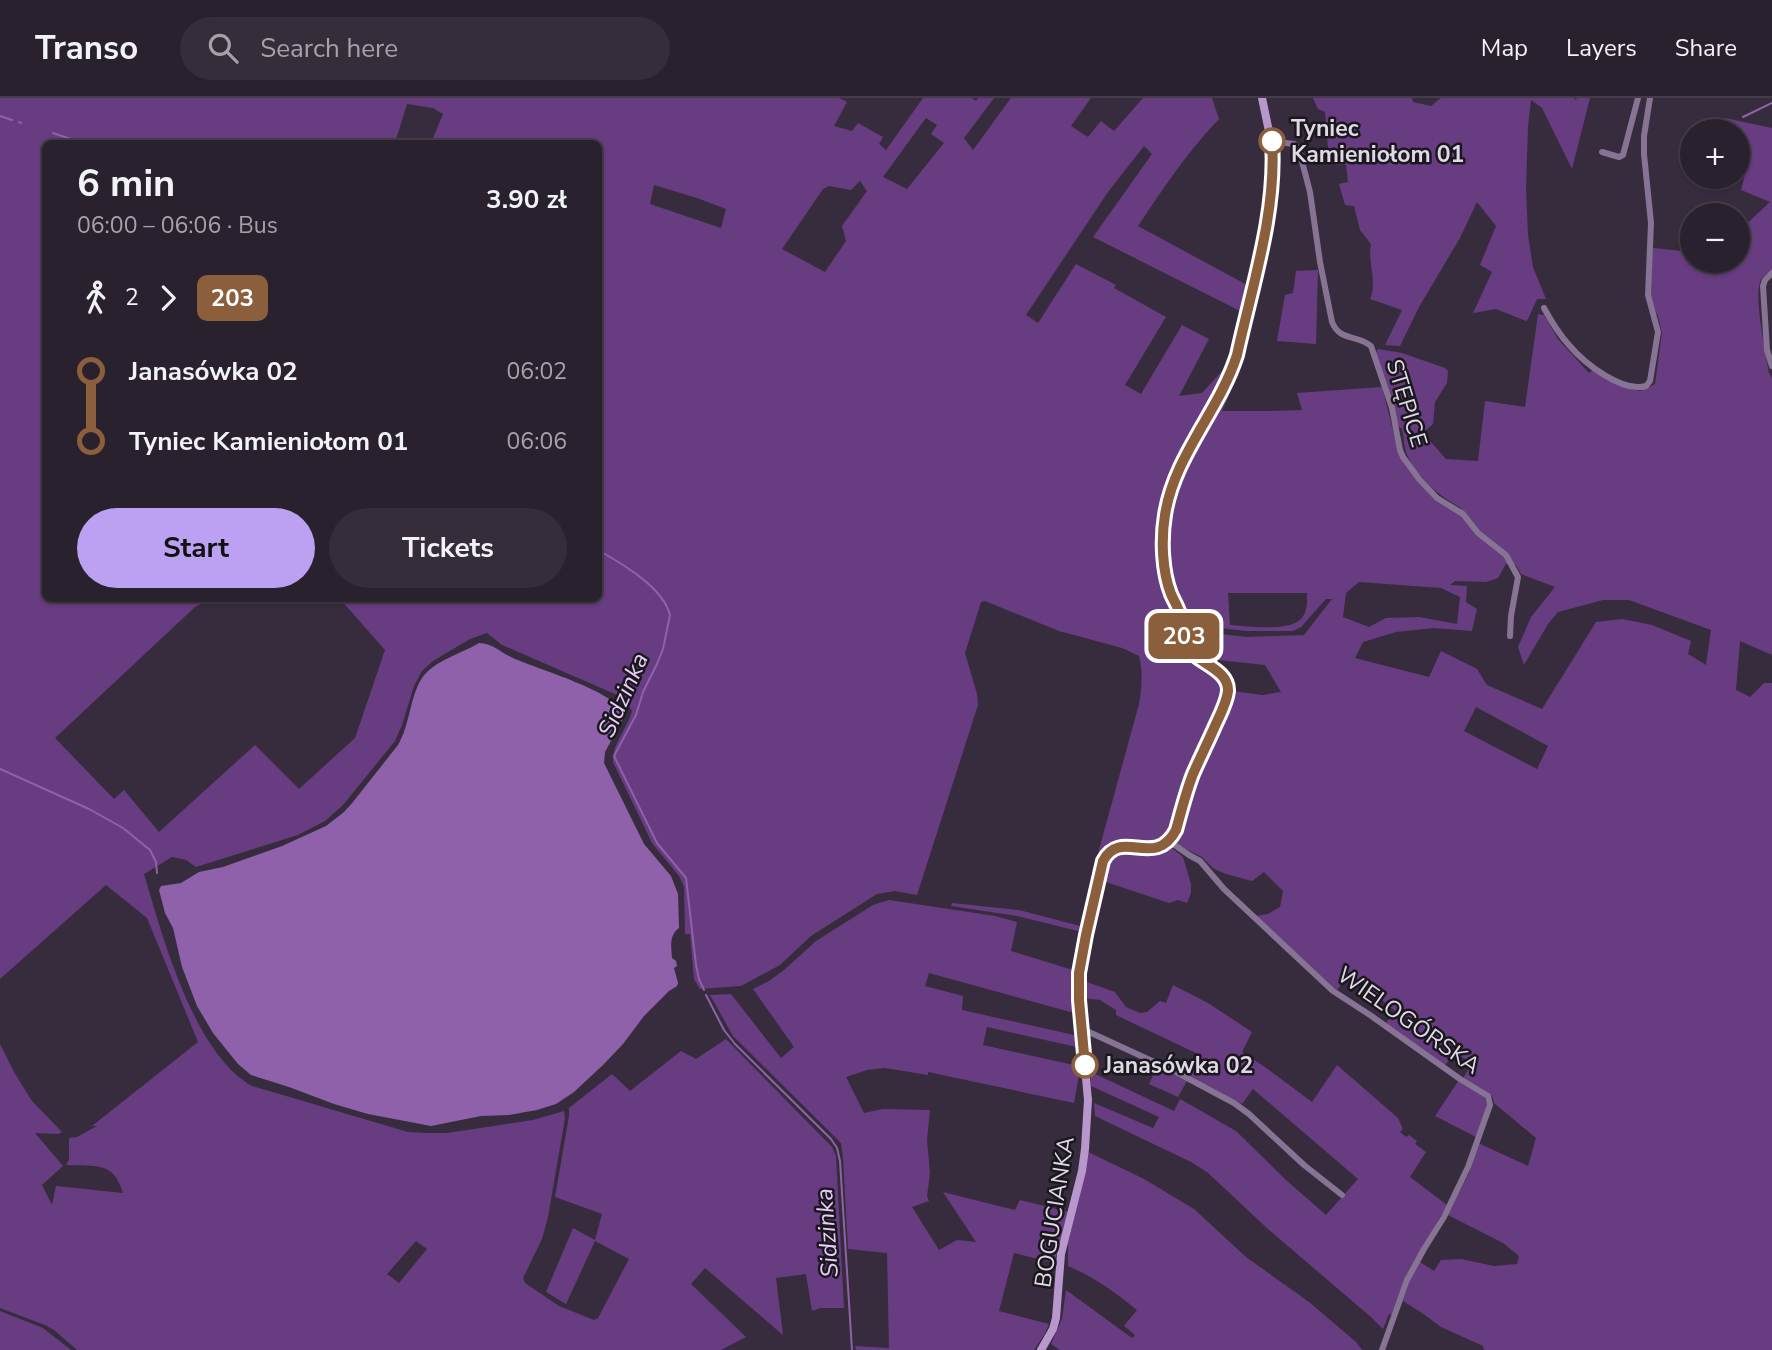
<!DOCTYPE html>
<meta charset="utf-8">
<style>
:root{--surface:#29212e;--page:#352e3a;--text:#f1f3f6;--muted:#a5a3aa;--line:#453e4a;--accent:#bca0f2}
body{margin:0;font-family:"Nunito Sans",sans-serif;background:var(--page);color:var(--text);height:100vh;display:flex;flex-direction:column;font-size:26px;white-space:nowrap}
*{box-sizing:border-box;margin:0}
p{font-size:23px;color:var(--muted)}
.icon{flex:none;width:38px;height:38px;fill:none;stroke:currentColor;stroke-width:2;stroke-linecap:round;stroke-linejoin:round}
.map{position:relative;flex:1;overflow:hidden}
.side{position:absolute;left:42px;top:42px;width:560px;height:462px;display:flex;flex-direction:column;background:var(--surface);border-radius:10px;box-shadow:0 2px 5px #0004,0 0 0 2px var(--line)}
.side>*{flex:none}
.badge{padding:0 14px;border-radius:10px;font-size:24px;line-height:46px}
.tools{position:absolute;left:1680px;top:21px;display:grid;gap:14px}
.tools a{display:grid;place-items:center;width:70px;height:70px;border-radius:50%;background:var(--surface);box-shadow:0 2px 5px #0004,0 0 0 2px var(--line);font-size:35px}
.map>.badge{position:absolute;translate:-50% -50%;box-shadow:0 0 0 4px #fff}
.legs{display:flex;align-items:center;gap:10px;height:77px;padding:0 35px;font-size:23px}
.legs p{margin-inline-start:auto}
.headline{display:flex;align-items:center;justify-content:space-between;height:119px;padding:0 35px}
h1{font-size:38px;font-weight:700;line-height:52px}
.primary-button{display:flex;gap:14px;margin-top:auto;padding:14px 35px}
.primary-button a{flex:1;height:80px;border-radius:42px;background:var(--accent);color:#111;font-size:28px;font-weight:700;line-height:80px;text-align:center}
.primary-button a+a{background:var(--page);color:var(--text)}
ul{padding:0 35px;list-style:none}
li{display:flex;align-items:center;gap:24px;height:70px;font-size:26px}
li i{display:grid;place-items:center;width:10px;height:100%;margin:0 9px;background:currentColor}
li i::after{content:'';width:18px;height:18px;margin:-9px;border:5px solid;border-radius:50%;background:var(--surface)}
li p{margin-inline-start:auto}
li:first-child i{background:linear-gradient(#0000 50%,currentColor 0)}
li:last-child i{background:linear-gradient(currentColor 50%,#0000 0)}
header{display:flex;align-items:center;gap:42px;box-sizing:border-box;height:98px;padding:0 35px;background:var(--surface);border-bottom:2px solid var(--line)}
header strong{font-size:33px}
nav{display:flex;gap:38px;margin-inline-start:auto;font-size:24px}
.search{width:490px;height:63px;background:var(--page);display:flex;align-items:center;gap:18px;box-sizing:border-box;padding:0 24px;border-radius:38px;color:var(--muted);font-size:26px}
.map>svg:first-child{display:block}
</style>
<header>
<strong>Transo</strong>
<div class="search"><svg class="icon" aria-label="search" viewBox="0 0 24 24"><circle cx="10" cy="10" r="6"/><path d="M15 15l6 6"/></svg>Search here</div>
<nav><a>Map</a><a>Layers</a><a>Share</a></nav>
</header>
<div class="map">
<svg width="1772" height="1252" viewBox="0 0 1772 1252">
<rect width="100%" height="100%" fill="#372c3d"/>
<!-- green -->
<path fill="#683c81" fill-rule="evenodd" d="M0 0H839L847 4 834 28 852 33 858 25 883 39 879 46 886 52 923 0H972L976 3 978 0H994L964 40 973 52 1011 0H1091L1071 28 1088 39 1101 23 1114 33 1143 0H1212L1219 21C1187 54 1163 91 1138 128L1247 187 1240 213 1093 139 1152 56 1144 48 1108 94 1026 217 1038 225 1076 166 1116 187 1114 190 1166 219 1125 287 1141 296 1182 227 1209 241 1179 298 1202 295 1222 273 1226 274C1200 335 1141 409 1159 479 1163 493 1171 505 1177 518 1180 526 1180 535 1183 544 1191 569 1223 568 1223 596L1185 684 1166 740 1154 747 1120 743C1114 746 1106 750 1102 756 1098 761 1098 766 1094 770L1139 606C1142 589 1143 575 1139 558L1122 550 1059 533 985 503 981 504 965 555 977 596 978 607 917 797 895 793 877 796 811 838 780 867 741 888 700 891 694 881 690 836H685L684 788 679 778 652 745 613 664C612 646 627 631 632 613L624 600 502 547 487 535 470 541 433 563 422 573 414 588 402 627 395 643 343 707 325 723 298 737 196 769 186 762 172 759 144 776C162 837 194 956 252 988L408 1034 425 1035H447L533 1022 564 1013 565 1020 548 1119 542 1141 523 1180 525 1185 559 1208 594 1222 598 1220 629 1161 595 1143 566 1206 546 1194 573 1130 595 1142 602 1116 555 1099 569 1018V1010L612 976 630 993 681 953 696 961 726 941 832 1049 836 1058 844 1210H820L812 1213 806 1176 776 1180 783 1237 705 1170 691 1186 746 1239 721 1252H77L54 1232 45 1227 0 1210V946L14 974 32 1003 62 1034 58 1036 35 1035 63 1068 42 1087 52 1107 56 1088 123 1095C113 1062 96 1069 66 1067L69 1062V1040L77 1039 97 1028H92L198 944 147 820 106 787 0 881ZM407 6 433 10 443 16 431 45 598 46V500L340 501 385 552 355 640 299 691 255 647 159 734 124 692 114 701 55 640 195 509 210 501 46 500V46L395 45ZM926 20 937 27 931 36 944 45 907 91 883 79ZM860 83 867 93 842 128 846 143 825 174 782 151 823 91 829 88 851 92ZM654 87 697 100 726 111 721 130 650 106ZM416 1143 427 1151 399 1185 387 1176Z
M1313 0H1412L1413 4 1431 8 1441 0H1574L1576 2 1577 0H1590L1572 71 1542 10 1531 2 1528 29 1526 90 1528 137 1533 169 1546 201H1537L1528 221 1526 223 1496 211 1473 215 1492 174 1480 167 1496 128 1477 104 1460 140 1419 209 1400 248 1385 247 1402 212 1370 201C1378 184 1367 164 1371 146L1360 132 1354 108 1345 107 1339 86 1348 84 1346 67H1335L1328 50 1325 14 1318 11Z
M1725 20 1772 30V173C1767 176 1762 178 1760 184 1754 202 1766 255 1769 275L1772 280V557L1740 543 1736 592 1750 599 1764 585H1772V1252H1484L1483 1248 1441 1229 1422 1215 1403 1203 1412 1177 1420 1164 1434 1173 1441 1162 1461 1161 1494 1168 1517 1166 1519 1158 1503 1145 1448 1117 1469 1075 1478 1045 1528 1068 1536 1040 1494 1005 1492 998 1463 980 1472 966 1455 954 1445 967 1386 925 1395 913 1350 875 1337 892 1256 818 1268 816 1280 809 1283 793 1264 774 1252 783 1226 776 1214 771 1202 759 1186 751 1177 745 1196 681 1229 605 1232 593 1263 597 1281 594 1265 567 1209 561 1196 552 1189 544 1185 517 1167 477 1164 451 1166 421 1184 366 1217 313 1236 274 1238 276 1222 313H1275L1302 312 1297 295 1382 289 1398 352 1419 385 1462 416 1461 410C1440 398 1419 382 1408 359 1404 351 1404 340 1402 331L1397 327 1376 255 1378 251 1402 255 1445 270 1448 273 1447 285 1435 304 1433 326 1423 335 1446 361 1478 363 1485 303 1525 309 1538 216 1544 217 1558 241 1589 275 1593 272 1612 284 1640 293 1655 286 1662 235 1658 218 1648 197 1653 150 1692 154V163H1738V134L1770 104 1741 92 1746 72 1738 69V33H1723ZM1506 466 1516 467 1521 476 1555 489 1531 519 1518 549 1524 567 1548 526 1558 514 1603 502H1629L1711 532 1706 567 1688 556 1691 543 1652 527 1622 521 1596 524 1542 611 1487 587 1477 571 1441 553 1429 579 1355 560 1363 544 1396 534 1434 530 1472 533 1477 511 1466 504 1467 488 1450 487 1455 483 1486 484 1498 480ZM1359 484 1441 490 1460 499 1457 526 1419 519 1386 520 1369 529 1343 519 1346 495ZM1228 495H1307C1307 504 1308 513 1301 521 1289 534 1246 528 1230 527ZM1326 501H1332L1304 537 1247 539 1204 534 1202 528 1246 533H1293L1301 529ZM1476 609 1548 648 1537 671 1464 633Z
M1318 172 1316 246 1277 243 1285 197 1293 195 1296 173Z
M1167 750H1172L1183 759 1191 786V795L1187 805 1178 802 1169 805 1103 783C1104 777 1104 771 1106 766 1116 741 1146 761 1167 750Z
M889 802 995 818 1017 824 1011 853 1076 873 1072 891 1074 915 929 875 925 888 963 898 962 912 1074 937 1077 949 987 929 983 947 1078 968 1079 977 1074 1005 928 974V977L885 970 867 972 846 979 864 1015 883 1011 930 1012 927 1042 930 1075 927 1098 929 1103 912 1109 939 1152 957 1142 976 1144 943 1094 1015 1112 1020 1102 1069 1114 1054 1165 1014 1155 999 1213 1049 1226 1044 1237 1034 1252H856L855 1248 889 1250 887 1155 848 1151 843 1059 841 1045 733 938 710 897 731 896 781 960 794 949 753 891 769 883 784 872 816 843 873 807Z
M952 805 1019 812 1080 828 1078 833 1017 818 951 808Z
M1084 883 1115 894 1126 909 1140 915 1147 914 1160 903 1166 905 1173 887 1208 905 1252 934 1242 954 1265 969 1312 1004 1337 967 1398 1020 1403 1031 1400 1034 1406 1039 1409 1037 1417 1043 1415 1046 1426 1054 1410 1079 1447 1107 1406 1178 1391 1217 1389 1216 1383 1231 1371 1219 1269 1132 1207 1074 1191 1064 1095 1018 1094 1005 1153 1030 1159 1019 1091 988V974L1174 1013 1180 1001 1236 1033 1286 1082 1326 1117 1358 1081 1253 991 1242 1006 1190 978 1200 957 1116 917V912L1100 902 1083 900Z
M1157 969 1187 983 1178 999 1149 986Z
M1459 982 1484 997 1487 1008 1476 1039 1435 1018Z
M1088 1054 1144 1081 1194 1111 1246 1159 1309 1204 1356 1244 1362 1252H1060L1051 1246 1062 1221 1066 1192 1132 1240 1135 1237 1124 1228 1137 1212C1115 1194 1094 1179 1068 1168V1145L1086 1071Z
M0 1213 43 1230 71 1252H0Z"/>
<!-- water -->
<path fill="#8f61ab" d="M479 545C495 546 499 554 513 560 539 572 614 592 625 617L605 654 604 665 644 746 671 778 678 796 679 830C669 837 671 849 672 860L676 863 677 868 674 870 678 885 677 888 669 893 644 918 623 946 603 967 574 994 556 1006 537 1012 509 1017 481 1018 431 1028 368 1016 334 1006 289 989 251 977 238 966 213 935 197 908 182 869 173 830 165 815 159 792 161 788 181 785 199 774 223 769 282 748 326 728 344 714 353 704 398 647C410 627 410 598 422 580 435 562 461 556 479 545Z"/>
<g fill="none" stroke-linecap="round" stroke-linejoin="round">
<!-- stream -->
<path stroke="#8f61ab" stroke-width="2" d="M0 18 12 22
M1743 19 1772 5
M19 24 21 25
M53 35 85 46
M598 452C621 465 663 489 670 517L663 551 657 566 643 594 636 617 614 658 657 745 686 780 696 867 699 881 704 892
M0 671 89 711 123 730 150 752 156 764 157 775
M706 897 724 932 735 946 831 1041 837 1050 840 1063 852 1252"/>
<!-- street -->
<path stroke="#877394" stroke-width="6" d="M1271 43 1294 46 1299 52 1310 94 1320 164 1332 224C1340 244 1357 236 1371 248L1392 310 1400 352 1403 359 1419 381 1437 400 1463 416 1478 435 1506 457 1518 479 1511 518 1510 538
M1602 54 1619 59 1623 57 1638 0
M1772 175 1765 182 1763 188 1767 252 1772 268
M1544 210C1551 223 1559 236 1569 247 1584 265 1622 295 1646 288L1650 283 1658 234 1648 197 1651 125 1644 56V38L1650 0
M1169 743 1189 757 1200 763 1224 791 1333 893 1370 917 1460 981 1488 998 1490 1007 1468 1069 1444 1119 1424 1151 1407 1182 1382 1252
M1082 934H1089L1176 974 1234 1005 1249 1016 1304 1067 1342 1097"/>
<!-- secondary -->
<path stroke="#b898cc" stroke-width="8" d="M1041 1252 1053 1231 1056 1220 1061 1156 1082 1073 1085 1051 1088 1002 1079 902V875L1101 771C1116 722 1154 775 1176 732 1181 714 1186 694 1193 676 1200 660 1208 644 1215 627 1220 617 1227 604 1228 593 1229 570 1194 565 1186 547 1183 539 1183 529 1181 521 1179 512 1175 505 1171 496 1162 473 1161 441 1165 417 1174 358 1219 312 1237 257L1266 126 1272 94 1273 63 1271 43 1262 0"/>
</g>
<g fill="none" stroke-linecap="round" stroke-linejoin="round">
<!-- line-1 casing -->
<g stroke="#fff" stroke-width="16">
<path id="line-1" d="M1085 967 1079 902V875L1086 837 1103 763C1121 729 1155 772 1176 732 1181 714 1186 694 1193 676 1200 660 1208 644 1215 628 1220 617 1227 604 1228 593 1229 570 1194 565 1186 547 1182 538 1183 525 1180 516 1178 509 1174 503 1171 496 1162 473 1161 441 1165 417 1174 358 1219 313 1237 257 1252 188 1277 114 1272 43"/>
</g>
<!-- line-1 -->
<use href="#line-1" stroke="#8b5e3c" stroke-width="10"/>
</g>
<!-- markers -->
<g fill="#fff" stroke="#8b5e3c" stroke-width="3.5">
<circle cx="1272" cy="43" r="12"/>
<circle cx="1085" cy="967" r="12"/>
</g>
<g text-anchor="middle" stroke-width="5" stroke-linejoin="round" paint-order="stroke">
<!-- stop labels -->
<g font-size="23" font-weight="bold" fill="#dfd9e4" stroke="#1b171f" text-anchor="start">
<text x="1291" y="38">Tyniec<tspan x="1291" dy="26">Kamieniołom 01</tspan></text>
<text x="1104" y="975">Janasówka 02</text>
</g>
<!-- street labels -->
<g font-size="23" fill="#dfd9e4" stroke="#1b171f">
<text transform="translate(1407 305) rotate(73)" y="8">STĘPICE</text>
<text transform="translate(1409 922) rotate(35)" y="8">WIELOGÓRSKA</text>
<text transform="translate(1054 1114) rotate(-81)" y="8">BOGUCIANKA</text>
</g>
<!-- water labels -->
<g font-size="24" font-style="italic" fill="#e5cdf5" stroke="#1b171f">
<text transform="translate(623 597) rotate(-66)" y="8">Sidzinka</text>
<text transform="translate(827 1135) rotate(-94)" y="8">Sidzinka</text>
</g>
</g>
</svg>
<div class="tools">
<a>+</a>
<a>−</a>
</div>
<b class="badge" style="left:1184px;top:538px;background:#8b5e3c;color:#fff">203</b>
<section class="side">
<div class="headline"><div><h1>6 min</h1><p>06:00 – 06:06 · Bus</p></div><b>3.90 zł</b></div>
<div class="legs"><svg class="icon" aria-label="walk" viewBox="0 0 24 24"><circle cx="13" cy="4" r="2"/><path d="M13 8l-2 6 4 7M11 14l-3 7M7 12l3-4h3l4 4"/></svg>2<svg class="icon" aria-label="forward" viewBox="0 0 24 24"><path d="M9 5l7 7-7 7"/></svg><b class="badge" style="background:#8b5e3c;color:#fff">203</b></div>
<ul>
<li><i style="color:#8b5e3c"></i><b>Janasówka 02</b><p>06:02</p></li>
<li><i style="color:#8b5e3c"></i><b>Tyniec Kamieniołom 01</b><p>06:06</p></li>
</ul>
<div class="primary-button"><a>Start</a><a>Tickets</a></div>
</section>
</div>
